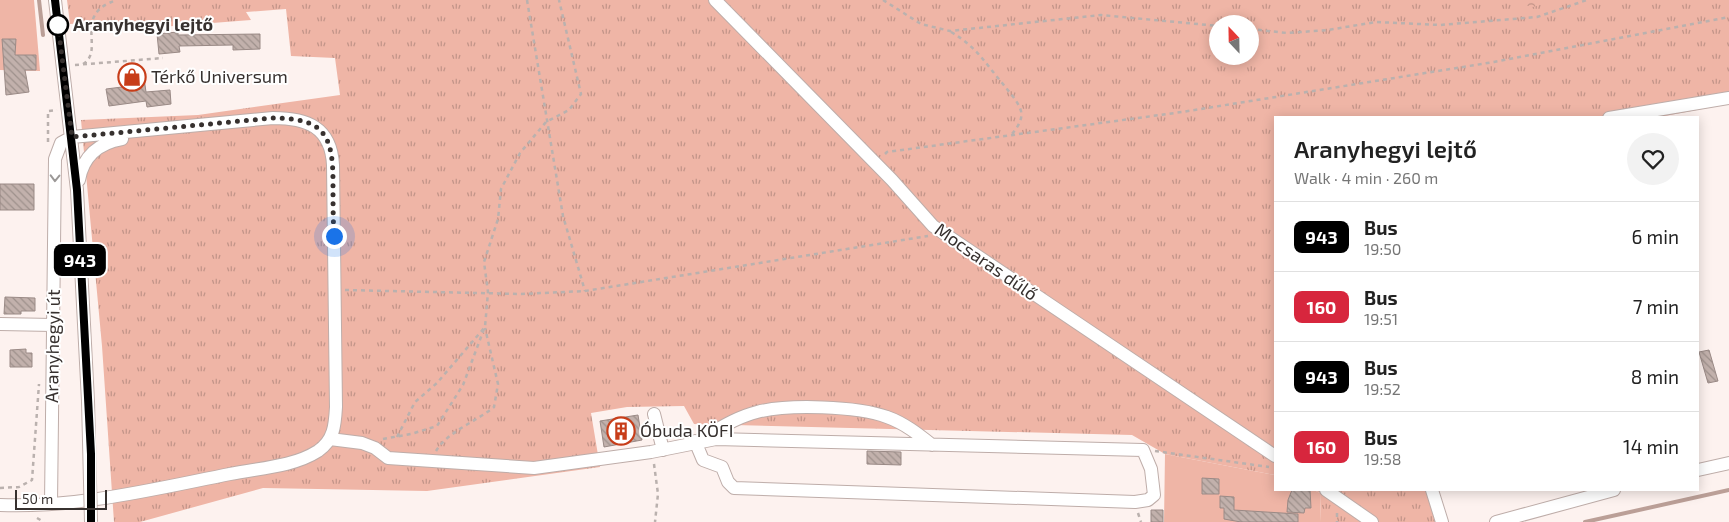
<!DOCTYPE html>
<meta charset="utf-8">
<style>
:root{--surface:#fff;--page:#f2f2f2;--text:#222;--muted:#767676;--line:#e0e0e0}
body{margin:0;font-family:"Exo 2",sans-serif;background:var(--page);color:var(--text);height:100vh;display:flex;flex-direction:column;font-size:19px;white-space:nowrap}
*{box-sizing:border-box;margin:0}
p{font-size:16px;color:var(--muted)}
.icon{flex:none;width:28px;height:28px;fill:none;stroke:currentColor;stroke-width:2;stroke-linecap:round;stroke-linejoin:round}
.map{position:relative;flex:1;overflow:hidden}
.sheet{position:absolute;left:1274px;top:116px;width:425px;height:375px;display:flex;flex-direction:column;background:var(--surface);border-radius:0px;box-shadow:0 2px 12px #0003}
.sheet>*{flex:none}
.badge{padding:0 10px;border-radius:8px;font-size:18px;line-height:32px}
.needle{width:32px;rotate:338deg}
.tools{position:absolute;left:1209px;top:15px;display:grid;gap:10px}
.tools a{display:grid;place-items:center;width:50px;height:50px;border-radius:50%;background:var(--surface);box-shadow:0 2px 12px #0003;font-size:25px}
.scale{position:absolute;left:15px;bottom:12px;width:92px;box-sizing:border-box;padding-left:5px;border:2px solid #37312f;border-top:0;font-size:14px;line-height:18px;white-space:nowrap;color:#37312f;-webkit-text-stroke:4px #fff;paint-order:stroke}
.you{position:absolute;width:25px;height:25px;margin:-12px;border:4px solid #fff;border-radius:50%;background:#1a73e8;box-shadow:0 0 0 8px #1a73e833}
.map>.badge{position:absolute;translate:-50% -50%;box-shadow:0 0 0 2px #fff}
.round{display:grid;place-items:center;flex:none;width:52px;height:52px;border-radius:26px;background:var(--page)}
.head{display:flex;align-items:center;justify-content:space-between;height:85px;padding:0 20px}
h1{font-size:24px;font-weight:600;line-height:38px}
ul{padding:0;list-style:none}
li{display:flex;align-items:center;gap:15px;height:70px;padding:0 20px;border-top:1px solid var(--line)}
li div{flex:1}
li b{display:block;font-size:19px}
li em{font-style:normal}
li .badge{min-width:55px;font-weight:700;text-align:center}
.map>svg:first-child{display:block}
</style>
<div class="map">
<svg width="1729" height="522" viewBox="0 0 1729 522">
<defs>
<pattern id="grass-tufts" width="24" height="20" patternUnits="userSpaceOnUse" patternTransform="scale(1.25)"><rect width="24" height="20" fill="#efb5a6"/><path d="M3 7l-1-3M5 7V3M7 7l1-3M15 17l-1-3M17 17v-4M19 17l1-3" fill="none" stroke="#c29488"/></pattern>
<pattern id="forest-crowns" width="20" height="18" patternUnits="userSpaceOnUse" patternTransform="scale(1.25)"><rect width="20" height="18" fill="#efb5a6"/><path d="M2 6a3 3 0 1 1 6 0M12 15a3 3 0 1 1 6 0" fill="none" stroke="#c29488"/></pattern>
<pattern id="building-back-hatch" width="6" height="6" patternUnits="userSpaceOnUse" patternTransform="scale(1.25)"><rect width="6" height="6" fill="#c2b1ac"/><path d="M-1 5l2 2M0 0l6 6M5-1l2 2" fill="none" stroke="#9e918c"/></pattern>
</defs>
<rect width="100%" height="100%" fill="#fdf2ef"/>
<!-- grass -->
<path fill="url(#grass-tufts)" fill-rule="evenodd" d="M67 0H1729V104L1654 118H1275V475L1165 454 1132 435 694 424 684 406 627 407 591 413 600 467 427 491 263 488 140 522H114L102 346 81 120 198 115 340 95 335 58 291 56 286 9 246 12 251 20 96 32 98 22 70 24ZM1218 24H1250V56H1218Z
M1314 490H1432L1442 522H1321L1320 493Z"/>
<!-- forest -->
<path fill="url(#forest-crowns)" d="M1517 0H1557L1533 7 1520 4Z"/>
<!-- garden -->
<path fill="#efb5a6" d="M0 0H34L40 71 0 70Z
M1165 454 1275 475V490H1314L1320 493 1321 522H1164Z"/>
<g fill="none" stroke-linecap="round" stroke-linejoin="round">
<!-- stream -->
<path stroke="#bb9f97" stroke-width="4" d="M39 0 43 35
M1585 522 1729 490"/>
</g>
<!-- building -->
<path fill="url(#building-back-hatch)" stroke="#9a8a86" d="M178 32V35L260 34V49L233 50V45L179 46 180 52 159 54 157 34Z
M2 39H16L15 55H36V70H25L29 92 6 95Z
M143 71 146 92 170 90 171 104 147 107 146 101 109 106 106 89 122 87 120 74Z
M0 184H34V210H0Z
M5 297 35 298V311H21V314H4Z
M26 349V353H32V367H10V350Z
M1709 350 1718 381 1708 383 1699 352Z
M638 415 642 440 604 447 600 421Z
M867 451 901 452V465L867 464Z
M1202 478 1219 479V494H1202Z
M1292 490H1310L1311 508H1305L1304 513 1287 512 1288 500Z
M1220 496 1234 497V510L1298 514V522H1241L1224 519V508H1220Z
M1151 510H1163V522H1151Z"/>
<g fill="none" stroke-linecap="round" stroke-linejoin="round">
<!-- minor casing -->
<g stroke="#beada9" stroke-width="14">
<path id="minor" d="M55 0 77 190 88 401
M715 0 892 180 933 226 1275 456
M1609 118 1729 98
M79 180C83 156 99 143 122 139
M0 324 53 325
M654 414 663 450
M702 438C720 428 737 417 757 412 788 404 857 406 887 417 904 423 918 434 932 445
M330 439 362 443 375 448 388 458 534 468 651 452 716 439 1143 450 1151 469 1154 495 1148 500 1135 502 734 488 728 482 722 467 703 460 695 441
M1698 470 1729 463
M1326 490 1372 522
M1432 490 1442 522
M0 505C78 508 154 489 230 474 259 468 293 467 318 451 334 440 335 425 336 407L333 165C331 127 307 118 273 118L72 137 61 143 55 159 51 504
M1496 522 1614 490"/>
</g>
<!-- path -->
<path stroke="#bab1ae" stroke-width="2.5" stroke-dasharray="4 4" stroke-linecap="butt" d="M527 0 563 216 585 291
M883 0 921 24 950 31 1101 15 1218 26
M1250 29 1287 33 1328 30 1376 22 1440 25 1537 17 1587 0
M951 32C978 48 984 62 1003 84 1009 92 1018 101 1021 111 1023 120 1017 128 1011 135
M83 64C106 50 71 14 117 0
M75 65 163 58
M48 142V111L57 110
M885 154 887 152 1182 112 1494 62 1729 17
M345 290 521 294 585 291 928 236
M397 437 415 402 437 383 485 327 488 292 484 262 498 219 501 189 520 153 546 122 569 110 581 94 559 0
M383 439 411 434 437 426 463 385 484 329
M436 451C447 432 477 421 494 407L498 384 485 328
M1155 451 1269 467
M654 464 658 494 655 522
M0 488 19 487 32 480 39 384
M1138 513 1141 522
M1337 513V522
M37 518 44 522"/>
<!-- minor -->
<use href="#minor" stroke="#fff" stroke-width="12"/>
<!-- minor-bridge casing -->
<g stroke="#beada9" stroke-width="14" stroke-linecap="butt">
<path id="minor-bridge" d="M88 401 91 522"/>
</g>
<!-- minor-bridge -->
<use href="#minor-bridge" stroke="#fff" stroke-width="12"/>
</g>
<!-- one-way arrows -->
<defs><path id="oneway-chevron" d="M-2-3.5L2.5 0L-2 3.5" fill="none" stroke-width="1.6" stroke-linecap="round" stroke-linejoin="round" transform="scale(1.25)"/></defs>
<use stroke="#9b9897" href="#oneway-chevron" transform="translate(55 178) rotate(91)"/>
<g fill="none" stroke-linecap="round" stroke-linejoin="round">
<!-- line casing -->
<g stroke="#fff" stroke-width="11">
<path id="line" d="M55 0 77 190 91 454V522"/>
</g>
<!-- line -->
<use href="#line" stroke="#000" stroke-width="8"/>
<!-- walk -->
<path stroke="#37312f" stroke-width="5" stroke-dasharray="0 9" d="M58 25 72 137 273 118C324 118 333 135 333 182 333 200 333 218 334 236"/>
</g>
<!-- icons -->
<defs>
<g id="shop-ring" transform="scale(1.4375)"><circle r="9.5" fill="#fff" stroke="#c73d19" stroke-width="1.5"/><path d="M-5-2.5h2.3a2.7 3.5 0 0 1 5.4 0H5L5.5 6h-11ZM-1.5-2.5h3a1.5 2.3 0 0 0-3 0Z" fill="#c73d19"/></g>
<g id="building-ring" transform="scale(1.4375)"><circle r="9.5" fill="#fff" stroke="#c73d19" stroke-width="1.5"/><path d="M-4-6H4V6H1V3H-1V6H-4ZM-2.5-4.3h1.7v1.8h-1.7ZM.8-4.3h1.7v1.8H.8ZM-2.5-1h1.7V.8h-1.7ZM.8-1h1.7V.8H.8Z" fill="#c73d19"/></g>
</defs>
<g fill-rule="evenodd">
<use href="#shop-ring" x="132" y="77"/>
<use href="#building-ring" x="621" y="431"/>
</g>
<!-- markers -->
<circle fill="#fff" stroke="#000" stroke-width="2.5" cx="58" cy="25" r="10"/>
<g text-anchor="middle" stroke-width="4" stroke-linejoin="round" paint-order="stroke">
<!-- stop labels -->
<g font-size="18" font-weight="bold" fill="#37312f" stroke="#fff" text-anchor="start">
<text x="73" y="31">Aranyhegyi lejtő</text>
</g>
<!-- poi labels -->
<g font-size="18" fill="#37312f" stroke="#fff" text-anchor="start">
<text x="151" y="83">Térkő Universum</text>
<text x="640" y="437">Óbuda KÖFI</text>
</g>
<!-- street labels -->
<g font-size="18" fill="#37312f" stroke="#fff">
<text transform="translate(986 262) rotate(35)" y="6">Mocsaras dűlő</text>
<text transform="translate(53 346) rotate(-89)" y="6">Aranyhegyi út</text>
</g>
</g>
</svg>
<div class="tools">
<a><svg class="needle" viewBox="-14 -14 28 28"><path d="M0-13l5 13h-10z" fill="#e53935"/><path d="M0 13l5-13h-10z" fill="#767676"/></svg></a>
</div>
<div class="scale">50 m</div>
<div class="you" style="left:334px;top:236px"></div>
<b class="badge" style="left:80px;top:260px;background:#000;color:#fff">943</b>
<section class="sheet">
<div class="head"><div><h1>Aranyhegyi lejtő</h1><p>Walk · 4 min · 260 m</p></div><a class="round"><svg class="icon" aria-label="heart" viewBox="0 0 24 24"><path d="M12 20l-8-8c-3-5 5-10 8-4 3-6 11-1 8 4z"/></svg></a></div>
<ul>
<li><span class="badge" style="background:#000;color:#fff">943</span><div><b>Bus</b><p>19:50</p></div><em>6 min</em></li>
<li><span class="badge" style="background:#d7263d;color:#fff">160</span><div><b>Bus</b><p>19:51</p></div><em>7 min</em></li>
<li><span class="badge" style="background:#000;color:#fff">943</span><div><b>Bus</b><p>19:52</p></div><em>8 min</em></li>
<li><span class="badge" style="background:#d7263d;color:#fff">160</span><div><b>Bus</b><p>19:58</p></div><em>14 min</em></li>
</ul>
</section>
</div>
